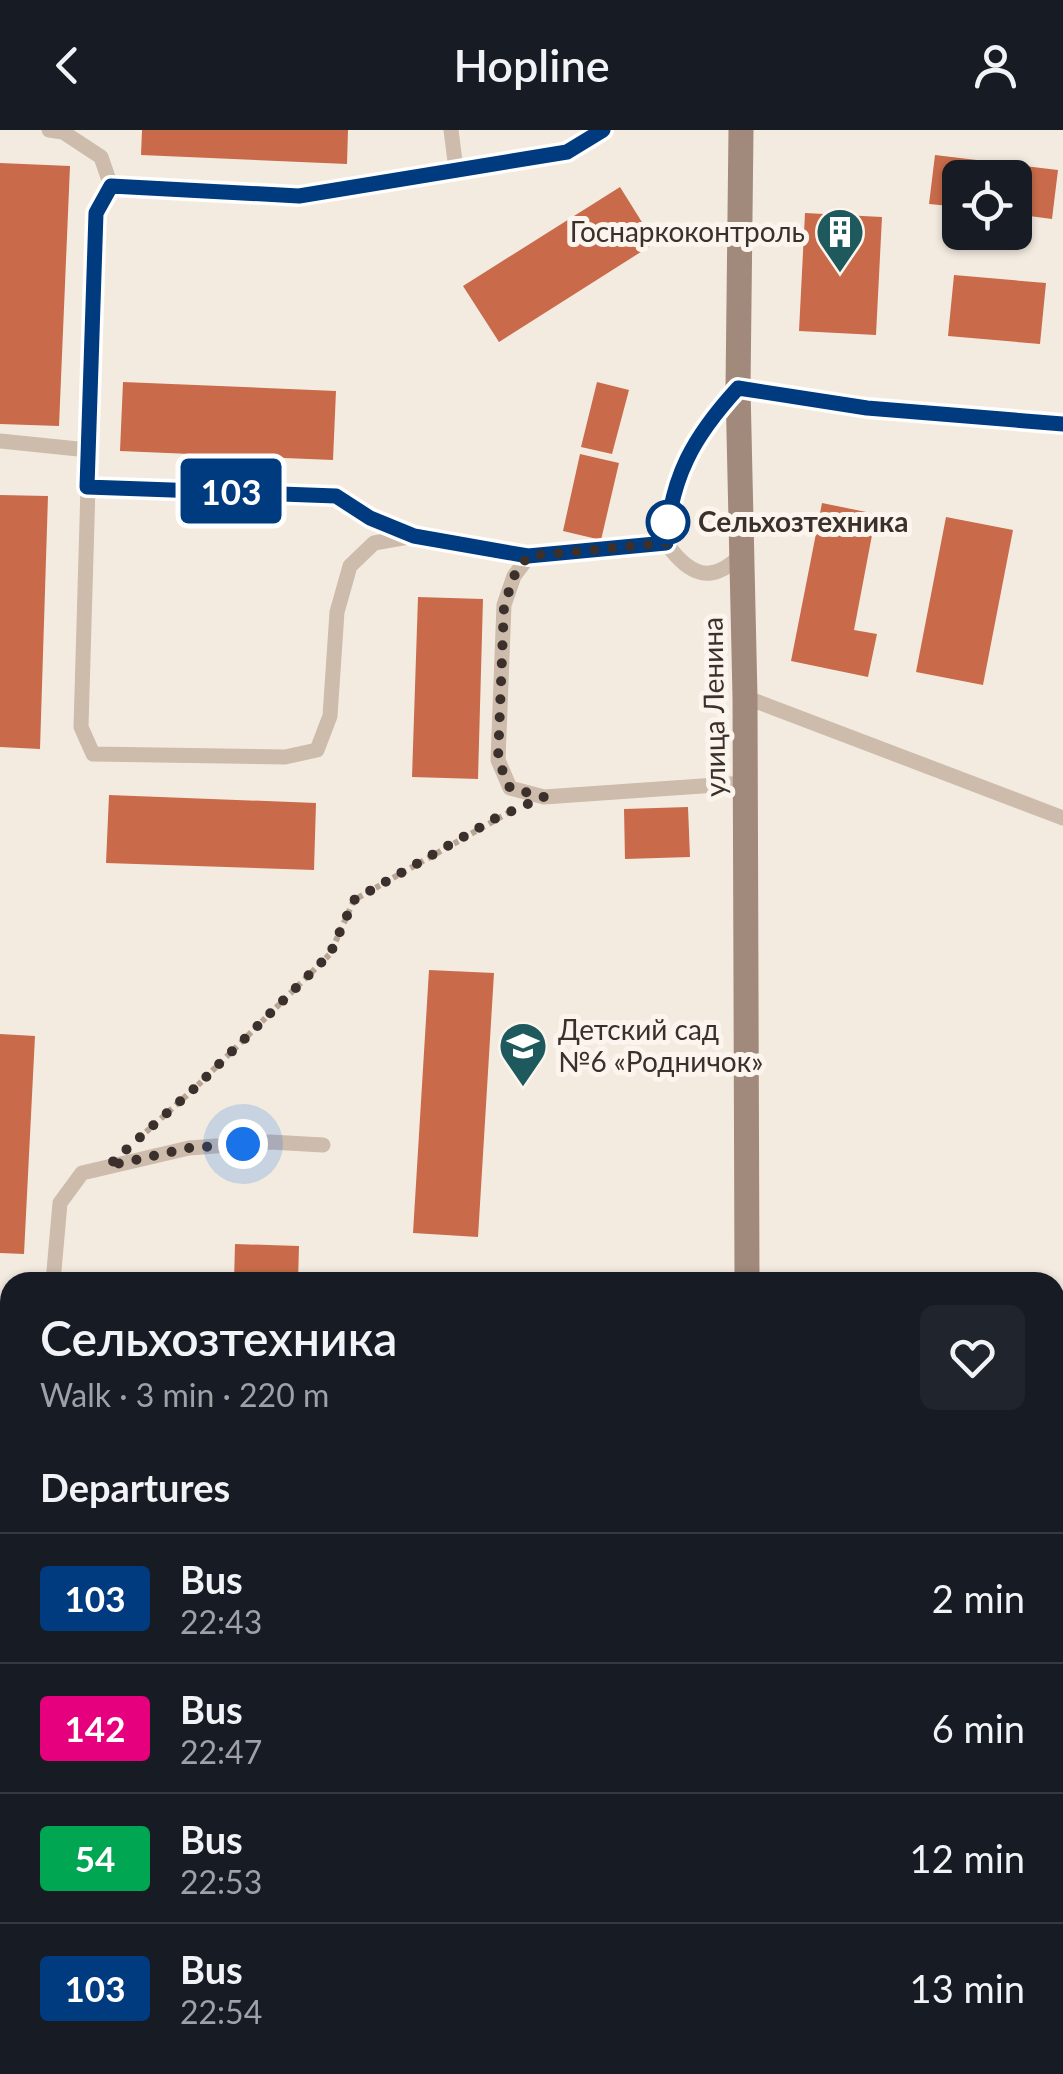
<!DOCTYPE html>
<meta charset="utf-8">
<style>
:root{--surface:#171b24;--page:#20242c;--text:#f1f3f6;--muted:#9ea1a6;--line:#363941}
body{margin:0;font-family:Lato,sans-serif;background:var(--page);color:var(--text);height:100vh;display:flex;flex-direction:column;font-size:38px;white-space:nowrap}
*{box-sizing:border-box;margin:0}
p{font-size:32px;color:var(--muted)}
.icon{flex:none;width:55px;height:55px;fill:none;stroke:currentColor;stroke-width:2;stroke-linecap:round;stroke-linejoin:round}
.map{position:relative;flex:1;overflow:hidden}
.panel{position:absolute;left:0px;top:1142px;width:1065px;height:802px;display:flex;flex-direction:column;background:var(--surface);border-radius:30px 30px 0 0;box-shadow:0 2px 8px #0004}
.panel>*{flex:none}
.badge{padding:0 20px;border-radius:8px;font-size:35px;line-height:65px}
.fabs{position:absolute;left:942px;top:30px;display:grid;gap:20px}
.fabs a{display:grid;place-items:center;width:90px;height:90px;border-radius:15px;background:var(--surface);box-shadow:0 2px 8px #0004;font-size:50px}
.you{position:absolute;width:50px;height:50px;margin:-25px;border:8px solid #fff;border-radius:50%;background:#1a73e8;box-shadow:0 0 0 15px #1a73e833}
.map>.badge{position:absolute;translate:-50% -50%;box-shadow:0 0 0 5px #fff}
h2{padding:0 40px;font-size:38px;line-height:90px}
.round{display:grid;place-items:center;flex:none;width:105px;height:105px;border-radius:15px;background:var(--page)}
.head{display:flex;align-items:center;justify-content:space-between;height:170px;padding:0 40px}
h1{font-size:48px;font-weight:600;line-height:75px}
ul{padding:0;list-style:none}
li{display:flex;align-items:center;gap:30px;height:130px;padding:0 40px;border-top:2px solid var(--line)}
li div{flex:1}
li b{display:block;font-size:38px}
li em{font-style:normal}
li .badge{min-width:110px;font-weight:700;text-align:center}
header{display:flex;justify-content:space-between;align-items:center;height:130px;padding:0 40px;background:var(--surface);font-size:45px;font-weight:600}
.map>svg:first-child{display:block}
</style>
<header><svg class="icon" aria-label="back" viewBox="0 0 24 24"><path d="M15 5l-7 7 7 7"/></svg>Hopline<svg class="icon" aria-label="person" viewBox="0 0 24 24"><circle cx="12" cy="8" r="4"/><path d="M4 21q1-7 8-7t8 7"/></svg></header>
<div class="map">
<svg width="1063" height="1944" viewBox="0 0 1063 1944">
<rect width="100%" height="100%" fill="#f4ebe0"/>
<!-- building -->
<path fill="#c96b4a" d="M142 0H348L347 34 141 25Z
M935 25 1058 40 1052 89 1015 84V48H960V77L929 74Z
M0 33 70 36 59 296 0 294Z
M620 57 655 113 499 212 463 156Z
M805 83 882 87 876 205 799 201Z
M954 145 1046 153 1040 214 948 206Z
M123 252 336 261 333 330 120 321Z
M597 252 629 260 612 324 581 317Z
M580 324 619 333 601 410 563 401Z
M0 365 48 366 40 619 0 617Z
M822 373 876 384 854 500 877 504 868 547 791 531Z
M946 387 1013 400 983 555 916 542Z
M418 467 483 469 478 649 412 647Z
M109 665 316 673 314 740 106 733Z
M688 677 690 727 625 729 624 679Z
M429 840 494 843 478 1107 413 1103Z
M0 904 35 906 24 1124 0 1123Z
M235 1114 299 1116 298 1152H234Z
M0 1199 10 1200V1403H0Z
M1055 1440H1063V1506H1055Z
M0 1623H10V1655L0 1654Z
M278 1935H455L496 1942 277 1944Z"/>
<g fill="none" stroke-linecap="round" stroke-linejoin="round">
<!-- path -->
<path stroke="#b9a695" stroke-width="6" stroke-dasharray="5 5" stroke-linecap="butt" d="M146 1002 196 957 330 824 354 770 508 683
M1055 1824 1063 1825
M641 1944 643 1935
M898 1944V1935"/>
<!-- lane -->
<path stroke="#cdbbab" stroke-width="15" d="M49 0 63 2 101 27 111 56
M451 0 456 39
M0 311 88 320
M87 357 336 366 369 388 414 406 529 426 666 413
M414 406 374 413 350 436 337 482 330 586 317 620 285 627 93 624 81 597 96 83 111 56 299 66 567 23 603 0
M742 424C711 456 689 445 666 413 667 400 666 386 669 373 678 330 709 290 738 258L867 278 1063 294
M529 426 514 446 504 475 498 630 510 658 544 667 745 653
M745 567 1063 688
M53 1152 60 1073 82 1043 189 1018 270 1012 323 1015
M1055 1179H1063
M1055 1402H1063
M0 1698 10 1700"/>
<!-- secondary -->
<path stroke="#a18a7c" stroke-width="25" d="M741 0 738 258 745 567 747 1152"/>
</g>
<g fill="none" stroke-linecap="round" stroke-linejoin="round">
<!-- line casing -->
<g stroke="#fff" stroke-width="22">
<path id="line" d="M603 0 567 22 299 66 111 56 96 83 87 357 336 366 370 388 414 406 528 426 666 413C671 347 693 307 738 258L867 278 1063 294"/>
</g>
<!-- line -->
<use href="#line" stroke="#003b80" stroke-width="15"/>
<!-- walk -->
<path stroke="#3b302b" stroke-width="10" stroke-dasharray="0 18" d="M243 1014 189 1018 108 1036 196 957 330 824 354 770 496 688 544 667 510 658 498 630 504 476 514 446 528 426 666 413 668 392"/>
</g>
<!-- icons -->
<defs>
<g id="building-pin" transform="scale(2.5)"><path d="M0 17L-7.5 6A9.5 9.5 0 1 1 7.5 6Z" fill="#1e595e" stroke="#fbf5ed"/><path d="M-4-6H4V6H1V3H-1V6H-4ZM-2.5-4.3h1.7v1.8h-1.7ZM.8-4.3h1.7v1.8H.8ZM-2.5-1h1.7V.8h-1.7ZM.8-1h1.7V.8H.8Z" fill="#fff"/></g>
<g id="school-pin" transform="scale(2.5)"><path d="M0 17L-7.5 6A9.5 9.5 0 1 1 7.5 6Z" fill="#1e595e" stroke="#fbf5ed"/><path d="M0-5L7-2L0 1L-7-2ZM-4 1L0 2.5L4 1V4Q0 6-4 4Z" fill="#fff"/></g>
</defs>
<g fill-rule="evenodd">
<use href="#building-pin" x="840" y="102"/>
<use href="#school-pin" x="523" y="916"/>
</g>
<!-- markers -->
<circle fill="#fff" stroke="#003b80" stroke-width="5" cx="668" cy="392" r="20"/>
<g text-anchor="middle" stroke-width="10" stroke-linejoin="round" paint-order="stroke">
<!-- poi labels -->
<g font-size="28" fill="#3b302b" stroke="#fbf5ed" text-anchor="end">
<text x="805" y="112">Госнаркоконтроль</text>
<text x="558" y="910" text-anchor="start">Детский сад<tspan x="558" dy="32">№6 «Родничок»</tspan></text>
</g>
<!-- stop labels -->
<g font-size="28" font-weight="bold" fill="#3b302b" stroke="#fbf5ed" text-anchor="start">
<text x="698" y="402">Сельхозтехника</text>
</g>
<!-- street labels -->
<g font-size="28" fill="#3b302b" stroke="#fbf5ed">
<text transform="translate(714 577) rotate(-91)" y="10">улица Ленина</text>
</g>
</g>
</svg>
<div class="fabs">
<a><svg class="icon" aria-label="locate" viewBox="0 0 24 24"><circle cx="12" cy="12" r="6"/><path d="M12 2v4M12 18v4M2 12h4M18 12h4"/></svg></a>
</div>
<div class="you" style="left:243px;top:1014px"></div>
<b class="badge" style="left:231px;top:361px;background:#003b80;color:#fff">103</b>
<section class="panel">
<div class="head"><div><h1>Сельхозтехника</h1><p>Walk · 3 min · 220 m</p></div><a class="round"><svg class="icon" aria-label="heart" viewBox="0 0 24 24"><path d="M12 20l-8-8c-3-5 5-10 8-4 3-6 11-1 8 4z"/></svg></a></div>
<h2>Departures</h2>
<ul>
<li><span class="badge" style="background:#003b80;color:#fff">103</span><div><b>Bus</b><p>22:43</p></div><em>2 min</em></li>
<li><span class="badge" style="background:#e6007e;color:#fff">142</span><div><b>Bus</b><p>22:47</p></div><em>6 min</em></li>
<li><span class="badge" style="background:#00a651;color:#fff">54</span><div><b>Bus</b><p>22:53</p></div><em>12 min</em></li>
<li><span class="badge" style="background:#003b80;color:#fff">103</span><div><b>Bus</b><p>22:54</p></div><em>13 min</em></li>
</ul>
</section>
</div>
